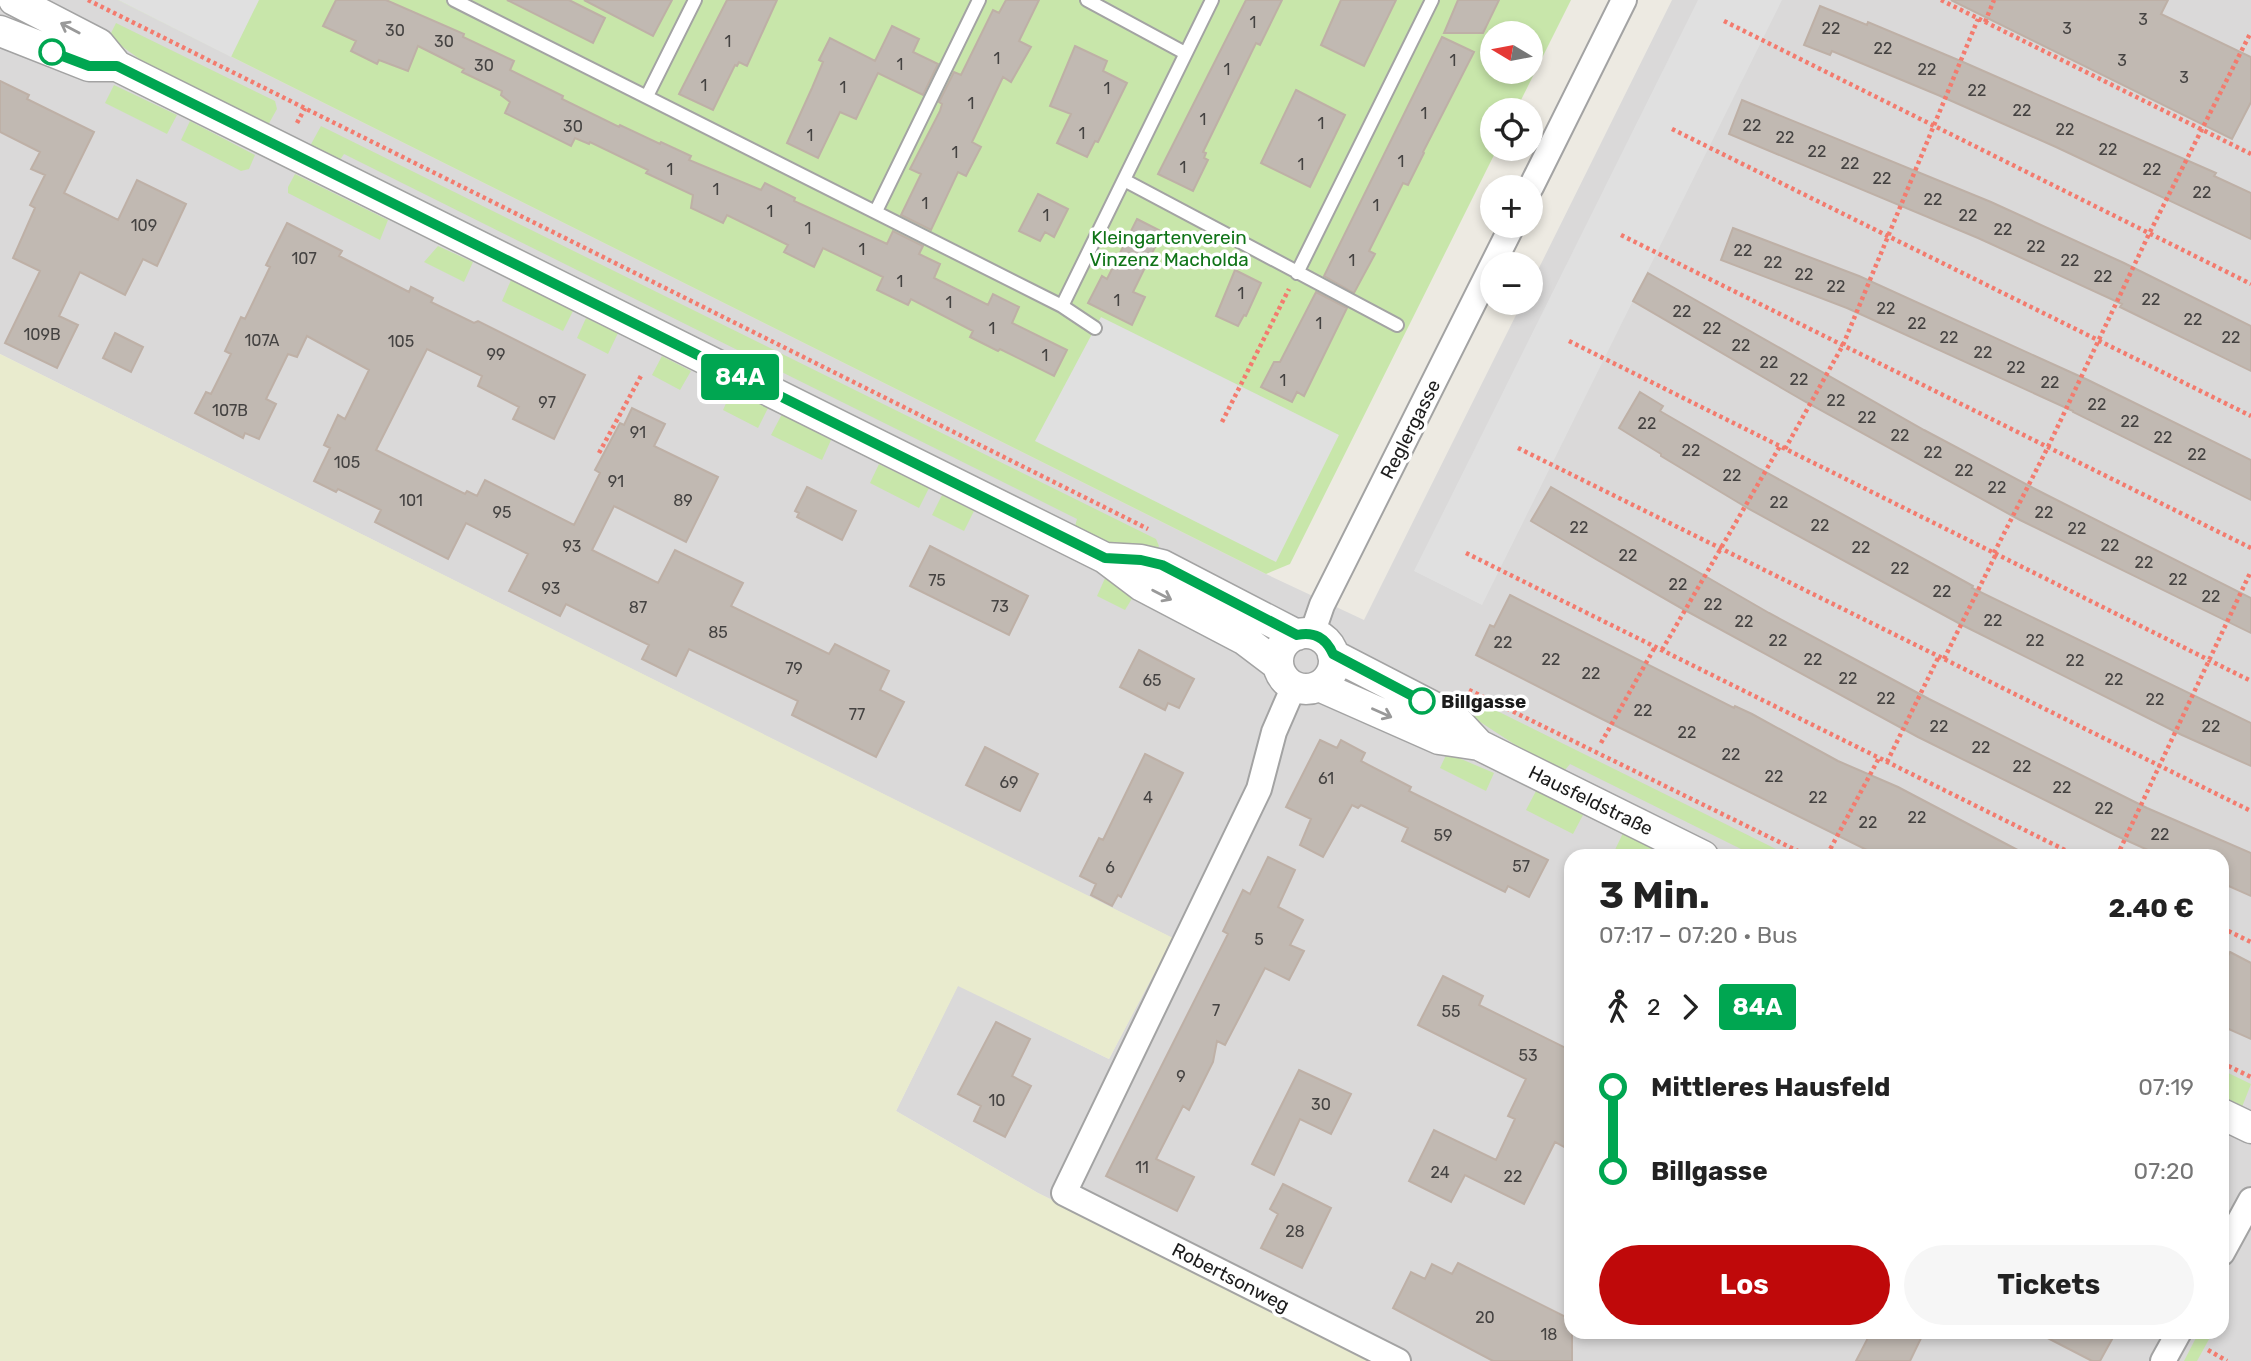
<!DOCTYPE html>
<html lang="de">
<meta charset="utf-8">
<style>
:root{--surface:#fff;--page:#f6f6f6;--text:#222;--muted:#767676;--accent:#bf090a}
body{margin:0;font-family:Rubik,sans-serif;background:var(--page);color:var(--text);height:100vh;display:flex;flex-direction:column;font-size:26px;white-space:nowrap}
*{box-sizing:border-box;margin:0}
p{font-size:23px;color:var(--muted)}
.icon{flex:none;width:38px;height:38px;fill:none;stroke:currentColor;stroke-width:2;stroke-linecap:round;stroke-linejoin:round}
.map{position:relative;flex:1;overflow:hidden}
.sheet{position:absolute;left:1564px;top:849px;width:665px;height:490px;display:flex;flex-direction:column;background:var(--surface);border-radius:21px;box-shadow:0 4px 10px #0003}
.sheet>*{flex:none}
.badge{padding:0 14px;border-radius:5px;font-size:24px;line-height:46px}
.needle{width:46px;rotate:280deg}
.controls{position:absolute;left:1480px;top:21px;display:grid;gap:14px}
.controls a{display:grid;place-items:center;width:63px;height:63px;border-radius:50%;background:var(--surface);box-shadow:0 4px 10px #0003;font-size:35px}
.map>.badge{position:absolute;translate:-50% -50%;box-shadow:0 0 0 4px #fff}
.legs{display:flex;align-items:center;gap:10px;height:77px;padding:0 35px;font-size:23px}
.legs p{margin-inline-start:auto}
.headline{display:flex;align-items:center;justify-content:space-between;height:119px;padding:0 35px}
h1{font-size:38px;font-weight:700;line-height:52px}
.action{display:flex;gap:14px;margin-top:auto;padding:14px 35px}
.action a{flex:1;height:80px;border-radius:42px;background:var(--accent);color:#fff;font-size:28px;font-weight:700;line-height:80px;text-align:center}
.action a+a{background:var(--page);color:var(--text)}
ul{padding:0 35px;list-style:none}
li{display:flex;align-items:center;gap:24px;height:84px;font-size:26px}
li i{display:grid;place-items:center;width:10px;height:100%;margin:0 9px;background:currentColor}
li i::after{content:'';width:18px;height:18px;margin:-9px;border:5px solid;border-radius:50%;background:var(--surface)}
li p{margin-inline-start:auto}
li:first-child i{background:linear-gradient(#0000 50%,currentColor 0)}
li:last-child i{background:linear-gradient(currentColor 50%,#0000 0)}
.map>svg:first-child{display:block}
</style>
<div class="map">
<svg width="2251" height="1361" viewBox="0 0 2251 1361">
<rect width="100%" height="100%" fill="#edeae2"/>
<!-- residential -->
<path fill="#dad9d9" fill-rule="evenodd" d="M0 0H118L1266 574 1364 620 1522 303H1531V284L1672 0H2251V1361H1374L1038 1193 896 1111 958 985 1109 1059 1172 938 0 354ZM1572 856H2222V1332H1572Z"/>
<!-- farmland -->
<path fill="#e9ebce" d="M0 354 1173 938 1109 1059 958 986 896 1111 1038 1193 1374 1361H0Z"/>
<!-- grass -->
<path fill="#c8e6aa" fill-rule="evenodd" d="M118 0H1571L1516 110H1493V149H1497L1290 564 1266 574ZM1493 33H1531V72H1493Z
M116 23 275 101 277 109 268 125 145 63 109 37Z
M114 85 177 115 167 134 105 103Z
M190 121 255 155 249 169 241 171 181 140Z
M321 126 1156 539 1159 546 1156 551C1130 546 1097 544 1075 526L1077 519 344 154 340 160H336L310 146Z
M295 174 388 220 380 240 288 193V187Z
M438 246 473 262 464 282 424 262Z
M511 280 573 311 563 331 502 301Z
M586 318 618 333 608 354 577 338Z
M662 356 691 371 680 390 652 375Z
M732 390 768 408 758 428 723 410Z
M782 414 831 440 822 460 771 435Z
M879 464 929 488 919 508 870 483Z
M942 495 974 511 964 531 932 515Z
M1106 576 1136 592 1125 610 1097 596Z
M1479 702 1790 856H1755L1570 764 1565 770H1561L1517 746 1471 716 1476 704Z
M1447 753 1494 773 1486 791 1440 768Z
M1536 791 1583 815 1573 834 1526 810Z
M1623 833 1666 856H1617L1613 854Z
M2222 1070 2251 1084 2242 1107 2223 1097Z
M2199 1332H2213L2197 1361H2184Z"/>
<!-- parking -->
<path fill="#e0e0e0" d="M118 0H259L231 57Z
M1698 0H1782L1482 605 1414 571Z
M1101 317 1339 435 1276 562 1035 441Z"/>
<!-- building -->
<path fill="#c1b9b2" stroke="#beb0a6" stroke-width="2" d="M336 0H386L464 34 463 37 514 61 510 70 563 96 562 99 619 127 620 125 660 144 661 142 691 156 689 160 761 190 765 183 795 198 794 201 887 244 893 231 923 246 919 254 940 264 934 278 988 305 993 294 1019 307 1012 323 1067 350 1054 376 1000 349 998 351 970 337 973 331 911 299 908 305 877 290 883 277 823 248 814 267 784 252 788 245 727 215 723 223 691 208 693 195 646 173 648 170 590 142 589 144 575 138 571 146 505 113 510 102 501 95 502 91 462 72 464 69 418 46 408 71 379 60 377 64 351 51 356 41 323 26Z
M507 0H569L605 18 593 43Z
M584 0H672L653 36Z
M727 0H777L747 66 739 62 737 66 735 65 713 110 679 94Z
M1006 0H1039L1019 41 1031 47 1011 82 1003 77 972 142 981 147 966 176 958 172 931 230 901 215 921 174 910 169 940 111 942 104 939 102 954 72 961 75 993 10 999 13Z
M1246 0H1282L1260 45 1256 43 1203 152 1206 153 1204 158 1208 160 1193 191 1158 174Z
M1341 0H1396L1364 66 1321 45Z
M1458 0H1499L1483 33H1444Z
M1951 0H2168L2161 14 2251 57V102L2232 139Z
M1820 6 1867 25 1868 22 1963 62 2216 173 2214 176 2251 193V239L2056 147 1938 95 1832 51 1830 55 1804 45Z
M892 26 919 39 913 52 938 64 923 95 878 73 856 119 840 112 818 158 787 143 812 88 823 62 819 60 830 38 875 61Z
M1442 37 1474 52 1423 152 1424 153 1408 185 1403 183 1369 251 1375 254 1354 293 1324 276Z
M1075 46 1107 61 1103 71 1127 83 1098 142 1095 141 1087 157 1057 143 1071 114 1050 106Z
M0 81 29 95 27 99 94 132 64 193 118 220 137 180 186 204 157 266 143 259 125 295 80 272 59 316 78 325 57 368 5 343 40 271 13 258 35 208 30 205 45 175 31 169 40 152 0 132Z
M1296 90 1345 115 1310 187 1261 163Z
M1742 100 1991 202 2124 263 2251 326V371L2120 307 2122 304 1978 238 1729 134Z
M1038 194 1068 209 1054 237 1045 232 1040 241 1019 231Z
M1137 219 1159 230V239L1133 292 1145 297 1132 325 1088 303 1102 276 1107 279Z
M287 223 342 251 339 256 409 292 411 287 433 298 431 302 474 323 478 321 585 375 554 439 513 419 519 407 478 386 482 376 427 349 376 450 465 494 467 491 477 496 485 480 574 525 600 473 595 470 620 423 624 425 632 408 665 424 654 446 718 477 686 542 614 506 592 550 658 583 675 550 743 583 731 606 829 654 835 644 889 671 880 690 904 702 876 757 792 715 798 701 689 649 676 676 642 659 649 645 566 604 560 616 509 591 528 554 466 523 448 559 375 522 381 510 338 489 336 492 314 481 330 448 324 445 338 415 345 419 369 370 307 336 297 357 288 354 266 399 276 404 259 439 245 433 243 438 195 413 206 392 211 394 231 354 225 351 241 317 245 319 270 267 266 265Z
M1733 228 1859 276 2088 380 2251 460V500L2073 412V411L1847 308 1721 260Z
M1235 270 1261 283 1246 316 1244 315 1238 326 1216 316Z
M1648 273 1924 430 2035 489 2251 598V633L2020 520 1804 401 1633 301Z
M1316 292 1347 308 1304 396 1297 392 1292 402 1261 387 1274 362H1280Z
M115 333 143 347 131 372 103 358Z
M1640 392 1663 406 1660 411 1760 469 1973 586 1972 588 2251 723V766L2182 735 1964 626 1749 509 1661 456V454L1619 428Z
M807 487 856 511 842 540 797 517 799 513 795 511Z
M1551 487 1769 613 1929 699 2147 808 2251 853V896L2222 883V856H2161L2117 836 1918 737 1681 608 1599 561 1531 521Z
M930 546 1028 596 1009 635 910 586Z
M1510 595 1734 708 1735 706 1752 714 1838 761 1898 787 2029 856H1879L1600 718 1476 655 1490 625 1494 627Z
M1139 650 1194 679 1179 708 1168 703 1165 710 1120 687Z
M1320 740 1337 748 1341 740 1365 753 1361 761 1411 787 1409 791 1548 860 1529 897 1508 886 1505 892 1402 841 1408 828 1361 805 1358 808 1352 805 1323 857 1300 845 1311 819 1286 807Z
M985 747 1038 774 1020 811 966 785Z
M1145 754 1183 773 1121 897 1118 895 1112 906 1091 895 1096 884 1080 876 1099 838 1103 840Z
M1268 857 1295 870 1278 907 1303 920 1290 945 1304 951 1289 980 1265 968 1225 1045 1217 1041 1213 1062 1189 1110 1183 1106 1156 1159 1194 1177 1177 1211 1106 1176 1228 934 1223 931 1243 890 1250 894Z
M2230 952 2251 963V1039L2222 1026V967Z
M1443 976 1483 996 1479 1005 1572 1051V1132L1564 1147 1555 1142 1524 1204 1465 1175 1451 1202 1409 1181 1434 1130 1496 1160 1515 1119 1508 1116 1526 1079 1418 1025Z
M996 1022 1030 1039 1012 1076 1031 1086 1005 1137 974 1121 981 1106 958 1094Z
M1299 1070 1351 1094 1331 1134 1300 1119 1274 1175 1252 1164Z
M1283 1184 1331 1208 1302 1268 1261 1248 1278 1214 1270 1209Z
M1458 1263 1572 1320V1361H1493L1393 1308 1411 1272 1425 1279 1432 1264 1452 1274Z
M1871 1332H1924L1910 1361H1856Z
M2036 1332H2116L2100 1361H2092Z"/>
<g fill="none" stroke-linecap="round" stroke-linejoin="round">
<!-- service casing -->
<g stroke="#a3a3a3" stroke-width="16">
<path id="service" d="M454 0 1062 306 1095 328
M1087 0 1185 53
M647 96 695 0
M1124 180 1397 325
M876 211 979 0
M1297 273 1432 0
M1062 306 1212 0"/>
</g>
<!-- minor casing -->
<g stroke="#a3a3a3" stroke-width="28">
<path id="minor" d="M1531 187 1624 0
M1312 634 1322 605 1512 226
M1294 686 1274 732 1259 789 1064 1193 1398 1361
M2222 1253 2251 1200
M2163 1361 2179 1332"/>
</g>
<!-- tertiary casing -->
<g stroke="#a3a3a3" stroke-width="33">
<path id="tertiary" d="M14 0 99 44 117 66 1105 558 1142 586 1245 640 1278 665
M0 31 89 66H117
M1105 558 1141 560 1162 565 1297 635
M1278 661a28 28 0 1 1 56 0a28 28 0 1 1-56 0Z
M1333 655 1453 717 1479 745
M1319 686 1439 739 1479 745 1703 856
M2222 1114 2251 1128"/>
</g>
<!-- path -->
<path stroke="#f37b6e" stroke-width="4.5" stroke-dasharray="3.5 3.5" stroke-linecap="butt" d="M88 0 1148 529
M1941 0 2251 154
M1724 21 2251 284
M1985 22 1994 0
M297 123 305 108
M1672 129 2251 416
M1621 235 2251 548
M1569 341 2251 681
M1222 422 1289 289
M1518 448 2251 811
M1785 449 1843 345 1978 19
M599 453 642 374
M1466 553 2077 856
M1994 553 2048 447 2149 234 2251 32
M1662 650 1780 446
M1944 659 1996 554
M1469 690 1808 856
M1601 743 1655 647
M1887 762 1939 656
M1827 855 1879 758
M2117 856 2251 571
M2222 928 2251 942
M2222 1063 2251 1077
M2208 1350 2227 1361"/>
<!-- service -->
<use href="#service" stroke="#fff" stroke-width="12"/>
<!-- minor -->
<use href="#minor" stroke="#fff" stroke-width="24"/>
<!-- tertiary -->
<use href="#tertiary" stroke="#fff" stroke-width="30"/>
</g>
<!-- one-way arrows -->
<defs><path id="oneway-shaft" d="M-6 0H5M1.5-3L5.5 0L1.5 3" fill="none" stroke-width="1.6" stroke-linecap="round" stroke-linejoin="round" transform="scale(1.75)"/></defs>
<g stroke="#999">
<use href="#oneway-shaft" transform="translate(70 28) rotate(-152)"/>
<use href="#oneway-shaft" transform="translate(1162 595) rotate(27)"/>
<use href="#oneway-shaft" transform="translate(1382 713) rotate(24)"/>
</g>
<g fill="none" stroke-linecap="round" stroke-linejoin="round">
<!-- line-1 casing -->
<g stroke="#fff" stroke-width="16">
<path id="line-1" d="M52 52 89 66H117L1105 558 1141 560 1162 565 1297 635C1314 631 1326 638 1333 654L1422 701"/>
</g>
<!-- line-1 -->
<use href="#line-1" stroke="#00a651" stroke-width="10"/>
</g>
<!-- markers -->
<g fill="#fff" stroke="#00a651" stroke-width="3.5">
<circle cx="52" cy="52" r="12"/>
<circle cx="1422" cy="701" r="12"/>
</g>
<g text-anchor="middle" stroke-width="7" stroke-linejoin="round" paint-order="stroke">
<!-- number labels -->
<g font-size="16" fill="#454342">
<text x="2143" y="25">3</text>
<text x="1253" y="28">1</text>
<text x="1831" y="34">22</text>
<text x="2067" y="34">3</text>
<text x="395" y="36">30</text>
<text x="444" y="47">30</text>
<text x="728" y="47">1</text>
<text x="1883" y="54">22</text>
<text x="997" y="64">1</text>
<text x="1453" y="66">1</text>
<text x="2122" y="66">3</text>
<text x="900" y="70">1</text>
<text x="484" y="71">30</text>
<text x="1227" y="75">1</text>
<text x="1927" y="75">22</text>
<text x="2184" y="83">3</text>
<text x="704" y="91">1</text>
<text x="843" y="93">1</text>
<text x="1107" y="94">1</text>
<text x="1977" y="96">22</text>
<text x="971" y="109">1</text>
<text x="2022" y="116">22</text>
<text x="1424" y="119">1</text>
<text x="1203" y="125">1</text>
<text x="1321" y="129">1</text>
<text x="1752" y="131">22</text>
<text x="573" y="132">30</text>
<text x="2065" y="135">22</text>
<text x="1082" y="139">1</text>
<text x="810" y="141">1</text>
<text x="1785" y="143">22</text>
<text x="2108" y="155">22</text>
<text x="1817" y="157">22</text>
<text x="955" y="158">1</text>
<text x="1401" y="167">1</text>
<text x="1850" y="169">22</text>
<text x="1301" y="170">1</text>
<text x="1183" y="173">1</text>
<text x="670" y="175">1</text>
<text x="2152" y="175">22</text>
<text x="1882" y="184">22</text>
<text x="716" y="195">1</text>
<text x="2202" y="198">22</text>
<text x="1933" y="205">22</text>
<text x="925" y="209">1</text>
<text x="1376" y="211">1</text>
<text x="770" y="217">1</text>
<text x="1046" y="221">1</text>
<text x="1968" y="221">22</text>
<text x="144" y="231">109</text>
<text x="808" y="234">1</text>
<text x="2003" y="235">22</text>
<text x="2036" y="252">22</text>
<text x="862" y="255">1</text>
<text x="1743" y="256">22</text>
<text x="304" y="264">107</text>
<text x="1352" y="266">1</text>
<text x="2070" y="266">22</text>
<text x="1773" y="268">22</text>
<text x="1804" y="280">22</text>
<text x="2103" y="282">22</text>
<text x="900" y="287">1</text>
<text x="1836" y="292">22</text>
<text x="1241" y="299">1</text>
<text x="2151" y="305">22</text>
<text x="1117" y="306">1</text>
<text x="949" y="308">1</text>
<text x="1886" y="314">22</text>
<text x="1682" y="317">22</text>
<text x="2193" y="325">22</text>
<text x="1319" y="329">1</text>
<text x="1917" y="329">22</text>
<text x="992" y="334">1</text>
<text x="1712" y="334">22</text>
<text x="42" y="340">109B</text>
<text x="1949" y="343">22</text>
<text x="2231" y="343">22</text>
<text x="262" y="346">107A</text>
<text x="401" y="347">105</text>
<text x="1741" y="351">22</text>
<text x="1983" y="358">22</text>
<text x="496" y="360">99</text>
<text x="1045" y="361">1</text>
<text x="1769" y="368">22</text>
<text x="2016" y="373">22</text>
<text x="1799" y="385">22</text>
<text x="1283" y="386">1</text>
<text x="2050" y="388">22</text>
<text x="1836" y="406">22</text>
<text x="547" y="408">97</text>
<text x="2097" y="410">22</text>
<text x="230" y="416">107B</text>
<text x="1867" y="423">22</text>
<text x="2130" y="427">22</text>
<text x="1647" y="429">22</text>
<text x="638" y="438">91</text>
<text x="1900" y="441">22</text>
<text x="2163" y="443">22</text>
<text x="1691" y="456">22</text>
<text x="1933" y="458">22</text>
<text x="2197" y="460">22</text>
<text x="347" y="468">105</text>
<text x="1964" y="476">22</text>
<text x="1732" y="481">22</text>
<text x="616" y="487">91</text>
<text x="1997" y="493">22</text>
<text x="411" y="506">101</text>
<text x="683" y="506">89</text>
<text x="1779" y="508">22</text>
<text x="502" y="518">95</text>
<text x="2044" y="518">22</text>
<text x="1820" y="531">22</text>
<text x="1579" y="533">22</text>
<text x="2077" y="534">22</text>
<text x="2110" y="551">22</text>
<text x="572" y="552">93</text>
<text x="1861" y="553">22</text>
<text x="1628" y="561">22</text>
<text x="2144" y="568">22</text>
<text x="1900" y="574">22</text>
<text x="2178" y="585">22</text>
<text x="937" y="586">75</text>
<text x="1678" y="590">22</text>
<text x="551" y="594">93</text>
<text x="1942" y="597">22</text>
<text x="2211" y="602">22</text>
<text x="1713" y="610">22</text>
<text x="1000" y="612">73</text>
<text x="638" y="613">87</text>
<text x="1993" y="626">22</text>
<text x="1744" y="627">22</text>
<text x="718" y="638">85</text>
<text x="1778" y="646">22</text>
<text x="2035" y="646">22</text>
<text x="1503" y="648">22</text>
<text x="1551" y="665">22</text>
<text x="1813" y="665">22</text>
<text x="2075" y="666">22</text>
<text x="794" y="674">79</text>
<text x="1591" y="679">22</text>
<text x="1848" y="684">22</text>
<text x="2114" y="685">22</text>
<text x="1152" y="686">65</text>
<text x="1886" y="704">22</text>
<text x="2155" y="705">22</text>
<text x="1643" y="716">22</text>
<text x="857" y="720">77</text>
<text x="1939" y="732">22</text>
<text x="2211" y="732">22</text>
<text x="1687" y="738">22</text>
<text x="1981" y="753">22</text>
<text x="1731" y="760">22</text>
<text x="2022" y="772">22</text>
<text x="1774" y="782">22</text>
<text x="1326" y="784">61</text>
<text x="1009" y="788">69</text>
<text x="2062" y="793">22</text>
<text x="1148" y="803">4</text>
<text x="1818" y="803">22</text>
<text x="2104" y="814">22</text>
<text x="1917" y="823">22</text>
<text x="1868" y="828">22</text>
<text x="2160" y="840">22</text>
<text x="1443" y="841">59</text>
<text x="1521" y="872">57</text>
<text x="1110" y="873">6</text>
<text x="1259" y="945">5</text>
<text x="1216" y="1016">7</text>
<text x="1451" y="1017">55</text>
<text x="1528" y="1061">53</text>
<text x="1181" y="1082">9</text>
<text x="997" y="1106">10</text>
<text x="1321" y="1110">30</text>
<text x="1142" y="1173">11</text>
<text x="1440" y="1178">24</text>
<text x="1513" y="1182">22</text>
<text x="1295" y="1237">28</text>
<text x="1485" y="1323">20</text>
<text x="1549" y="1340">18</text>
</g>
<!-- park labels -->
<g font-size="19" fill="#107418" stroke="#fff">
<text x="1169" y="244">Kleingartenverein<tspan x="1169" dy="22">Vinzenz Macholda</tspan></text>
</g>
<!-- street labels -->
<g font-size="19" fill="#1c1c1c" stroke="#fff">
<text transform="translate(1410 429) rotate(-63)" y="7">Reglergasse</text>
<text transform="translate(1591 800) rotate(26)" y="7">Hausfeldstraße</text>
<text transform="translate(1231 1277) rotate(27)" y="7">Robertsonweg</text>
</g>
<!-- stop labels -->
<g font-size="19" font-weight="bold" fill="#1c1c1c" stroke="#fff" text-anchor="start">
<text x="1441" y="708">Billgasse</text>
</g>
</g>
</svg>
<div class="controls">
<a><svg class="needle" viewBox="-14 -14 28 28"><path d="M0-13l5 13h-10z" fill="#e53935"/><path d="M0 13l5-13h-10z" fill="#767676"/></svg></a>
<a><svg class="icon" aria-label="locate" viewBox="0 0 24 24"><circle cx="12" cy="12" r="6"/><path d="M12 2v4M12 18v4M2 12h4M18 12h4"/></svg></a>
<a>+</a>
<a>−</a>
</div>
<b class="badge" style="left:740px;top:377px;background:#00a651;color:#fff">84A</b>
<section class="sheet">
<div class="headline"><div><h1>3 Min.</h1><p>07:17 – 07:20 · Bus</p></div><b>2.40 €</b></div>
<div class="legs"><svg class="icon" aria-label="walk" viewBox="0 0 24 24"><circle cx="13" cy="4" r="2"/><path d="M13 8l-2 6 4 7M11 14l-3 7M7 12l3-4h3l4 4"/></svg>2<svg class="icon" aria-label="forward" viewBox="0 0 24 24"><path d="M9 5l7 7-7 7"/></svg><b class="badge" style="background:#00a651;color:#fff">84A</b></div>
<ul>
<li><i style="color:#00a651"></i><b>Mittleres Hausfeld</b><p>07:19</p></li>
<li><i style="color:#00a651"></i><b>Billgasse</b><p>07:20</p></li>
</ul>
<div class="action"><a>Los</a><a>Tickets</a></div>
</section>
</div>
